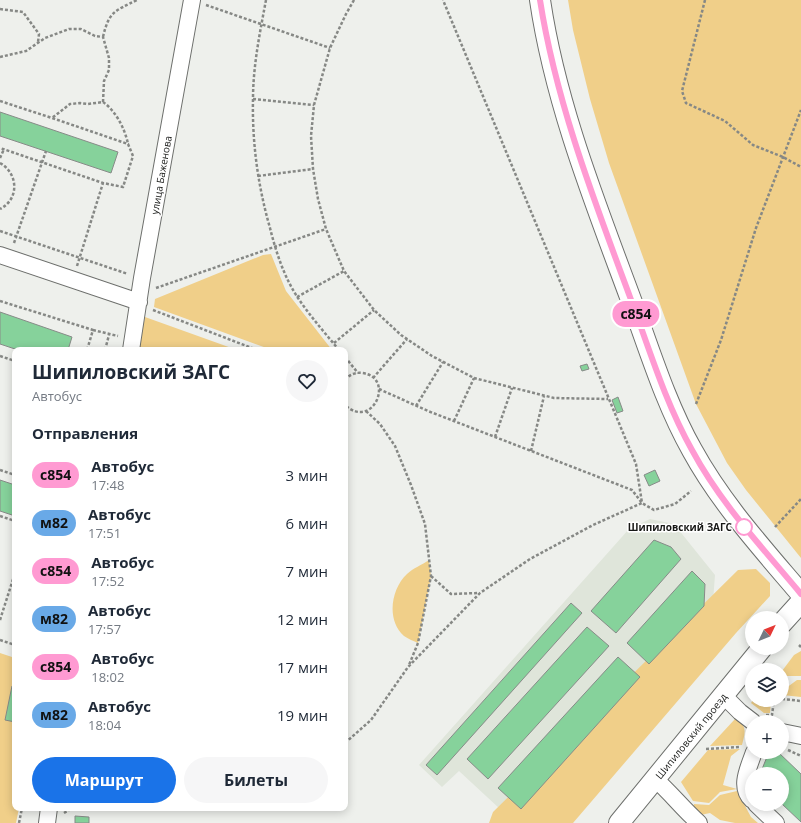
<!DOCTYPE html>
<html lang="ru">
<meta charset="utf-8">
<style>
:root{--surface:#fff;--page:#f6f6f7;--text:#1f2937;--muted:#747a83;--accent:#1a73e8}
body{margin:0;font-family:"Open Sans",sans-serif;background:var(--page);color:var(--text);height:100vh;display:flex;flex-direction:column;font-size:15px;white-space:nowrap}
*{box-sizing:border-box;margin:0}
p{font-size:13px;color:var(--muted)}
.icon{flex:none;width:22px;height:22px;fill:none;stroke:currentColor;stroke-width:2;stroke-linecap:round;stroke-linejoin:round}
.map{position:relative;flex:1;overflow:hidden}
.drawer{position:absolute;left:12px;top:347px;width:336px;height:464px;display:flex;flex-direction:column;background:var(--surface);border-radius:8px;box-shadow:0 2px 10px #0003}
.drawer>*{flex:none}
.badge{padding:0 8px;border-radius:13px;font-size:14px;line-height:26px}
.needle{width:26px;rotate:47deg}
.buttons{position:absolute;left:745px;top:611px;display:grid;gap:8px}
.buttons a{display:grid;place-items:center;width:44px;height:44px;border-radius:50%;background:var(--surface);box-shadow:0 2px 10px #0003;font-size:20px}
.map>.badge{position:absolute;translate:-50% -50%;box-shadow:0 0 0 2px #fff}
h2{padding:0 20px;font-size:15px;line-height:36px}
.round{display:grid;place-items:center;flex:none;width:42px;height:42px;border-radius:21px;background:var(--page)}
.headline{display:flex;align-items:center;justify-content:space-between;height:68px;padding:0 20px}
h1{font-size:19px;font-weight:700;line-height:30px}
.primary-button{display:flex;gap:8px;margin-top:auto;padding:8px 20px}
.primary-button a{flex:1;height:46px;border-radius:24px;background:var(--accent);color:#fff;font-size:16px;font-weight:700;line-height:46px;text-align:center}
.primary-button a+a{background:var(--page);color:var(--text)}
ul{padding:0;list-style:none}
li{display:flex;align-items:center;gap:12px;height:48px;padding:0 20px}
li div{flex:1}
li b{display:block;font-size:15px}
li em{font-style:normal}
li .badge{min-width:44px;font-weight:700;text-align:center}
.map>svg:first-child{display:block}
</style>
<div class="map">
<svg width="801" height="823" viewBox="0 0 801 823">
<rect width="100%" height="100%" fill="#eef0ec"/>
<!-- built -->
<path fill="#dfe5da" d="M650 519 674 524 715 575 712 615 515 823 459 771 442 787 419 765 629 529Z"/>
<!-- green -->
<path fill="#f0cf89" d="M568 0H801V558L746 490 727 463 696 404 609 163 590 99 573 30Z
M271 254 286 291 332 350H272L154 307 155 299 263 255Z
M145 317 237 350H138Z
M429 560 431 576 418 643C414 641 408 639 404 636 386 620 391 589 407 574 413 568 422 565 429 560Z
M756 569 770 583V596L736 633 573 823H489L493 812 738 570Z
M801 651V676H787L782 683V671L794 655Z
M0 653 15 658V808H19L16 823H0Z
M797 680H801V697L782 695V691Z
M753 700H771L770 713H764L751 703Z
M735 719C748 725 745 733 742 745L710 746Z
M740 749 731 756 723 785 737 789 720 792 709 803 693 801 681 782 708 750Z
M737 791 751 817 758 823H735L720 820 710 813 696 816 693 813 694 804 709 805 720 795Z"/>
<!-- building -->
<path fill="#86d29b" stroke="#878b88" d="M0 112 118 152 111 173 0 136Z
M0 312 72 337 68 350H18L0 344Z
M587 364 589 369 582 371 580 366Z
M618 397 623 411 617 413 612 400Z
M655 470 660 481 649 486 644 475Z
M0 480 15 485V516L0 511Z
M654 540 671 547 681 559 616 633 591 611Z
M692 571 705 584 704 606 649 664 627 643Z
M571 603 582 613 437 775 426 765Z
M587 627 609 646 488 779 467 759Z
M618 657 640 677 521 809 498 788Z
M12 686 15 687V722L5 720Z
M769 752H778L801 774V822L782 804V774H760Z
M75 816 89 817V823H75Z"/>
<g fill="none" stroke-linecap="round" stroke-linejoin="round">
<!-- minor casing -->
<g stroke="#6d6f6c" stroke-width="18">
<path id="minor" d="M0 255 139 302
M131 350 142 278 192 0
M724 696 740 712 753 722
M782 732 801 736
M655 779C671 793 683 809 699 823
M752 800C738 787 749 767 754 752
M756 804 776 823
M47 823 49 808"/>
</g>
<!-- major casing -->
<g stroke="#6d6f6c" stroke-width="22">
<path id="major" d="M540 0C555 102 594 200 630 297 649 348 665 402 692 450 721 503 762 548 801 594
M782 623 801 602
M619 823 762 648"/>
</g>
<!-- path -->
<path stroke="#868885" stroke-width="2.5" stroke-dasharray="3 2" stroke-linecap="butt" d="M266 0C260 32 253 66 253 99 252 143 258 186 270 228 276 252 284 277 298 298 310 316 325 333 339 350
M354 0 346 14 330 48 314 105 311 136 313 169 318 199 326 229 344 271 374 310 401 335 432 356 474 378 554 398 608 399
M705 0 682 91 686 103 725 121 753 145 783 157 801 167
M206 5 330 48
M0 9 23 12 39 34 38 42
M103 37C109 11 115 11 137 0
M0 57 26 51 45 38 69 29H81L95 36 103 37 109 58V70L104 81 103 102 88 104 80 103 70 104 52 118
M253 99 314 105
M0 101 52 118 128 144 133 156 123 187 103 183 0 148
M103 102C116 111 125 129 128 144
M0 158 4 149
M0 163C18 173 20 199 0 209
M258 176 313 169
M0 231 128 274
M14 243 46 151
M77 266 103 183
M156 288 326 229
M297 297 344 271
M0 301 93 330 87 350
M153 310 257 350
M93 330 118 336
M334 343 374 310
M105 350 109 335
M0 356 15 361
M345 357 358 373
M373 378 407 339
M345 380C349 375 355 372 362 373 396 377 373 431 345 405
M379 389 428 411 632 490 642 503 654 510 675 504 691 491
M696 404 721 340 756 228 801 110
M416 406 443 362
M366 411 380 424 395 446 411 485 425 524 431 576 418 643 409 665
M454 421 474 378
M495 437 512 388
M531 451 544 396
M0 470 15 475
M0 516 15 521
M775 527 801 499
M431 576 451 594 479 593
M0 620 15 573
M0 640 15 645
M799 645 801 647
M782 699 801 701
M766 715H772L774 700
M345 743 371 720 408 667 480 593 530 559 593 525 642 503 636 464 443 0
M706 749 740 747
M788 750 801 756
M64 813 72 808
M19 823 22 808"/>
<!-- minor -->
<use href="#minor" stroke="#fff" stroke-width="16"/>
<!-- major -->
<use href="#major" stroke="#fff" stroke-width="20"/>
</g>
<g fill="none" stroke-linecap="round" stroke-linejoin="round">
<!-- line casing -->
<g stroke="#fff" stroke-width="9">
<path id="line" d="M540 0C556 102 594 200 630 297 649 348 665 402 692 450 721 504 762 547 801 594"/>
</g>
<!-- line -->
<use href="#line" stroke="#ff9ad2" stroke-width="6"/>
</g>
<!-- markers -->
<circle fill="#fff" stroke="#ff9ad2" stroke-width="2" cx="744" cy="527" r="8"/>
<g text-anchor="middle" stroke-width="3" stroke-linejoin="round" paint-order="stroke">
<!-- street labels -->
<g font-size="10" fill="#171816" stroke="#fff">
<text transform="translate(161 175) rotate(-80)" y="4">улица Баженова</text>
<text transform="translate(691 736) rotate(-51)" y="4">Шипиловский проезд</text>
</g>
<!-- stop labels -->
<g font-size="10" font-weight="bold" fill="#171816" stroke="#fff" text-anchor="end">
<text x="732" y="531">Шипиловский ЗАГС</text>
</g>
</g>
</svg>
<div class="buttons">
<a><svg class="needle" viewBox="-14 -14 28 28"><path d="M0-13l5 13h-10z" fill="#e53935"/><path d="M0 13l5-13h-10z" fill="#747a83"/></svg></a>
<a><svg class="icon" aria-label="layers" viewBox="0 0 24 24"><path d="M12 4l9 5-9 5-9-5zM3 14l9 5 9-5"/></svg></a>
<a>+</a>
<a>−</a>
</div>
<b class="badge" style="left:636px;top:314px;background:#ff9ad2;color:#111">с854</b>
<section class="drawer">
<div class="headline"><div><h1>Шипиловский ЗАГС</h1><p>Автобус</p></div><a class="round"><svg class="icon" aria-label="heart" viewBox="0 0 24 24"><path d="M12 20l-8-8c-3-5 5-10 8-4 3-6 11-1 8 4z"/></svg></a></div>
<h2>Отправления</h2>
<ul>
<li><span class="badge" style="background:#ff9ad2;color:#111">с854</span><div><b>Автобус</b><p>17:48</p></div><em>3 мин</em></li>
<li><span class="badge" style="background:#69a9e7;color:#111">м82</span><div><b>Автобус</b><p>17:51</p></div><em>6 мин</em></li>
<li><span class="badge" style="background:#ff9ad2;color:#111">с854</span><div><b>Автобус</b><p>17:52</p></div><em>7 мин</em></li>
<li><span class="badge" style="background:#69a9e7;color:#111">м82</span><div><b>Автобус</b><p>17:57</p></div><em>12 мин</em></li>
<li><span class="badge" style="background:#ff9ad2;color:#111">с854</span><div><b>Автобус</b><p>18:02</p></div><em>17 мин</em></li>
<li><span class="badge" style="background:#69a9e7;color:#111">м82</span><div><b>Автобус</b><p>18:04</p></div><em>19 мин</em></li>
</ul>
<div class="primary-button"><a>Маршрут</a><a>Билеты</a></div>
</section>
</div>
